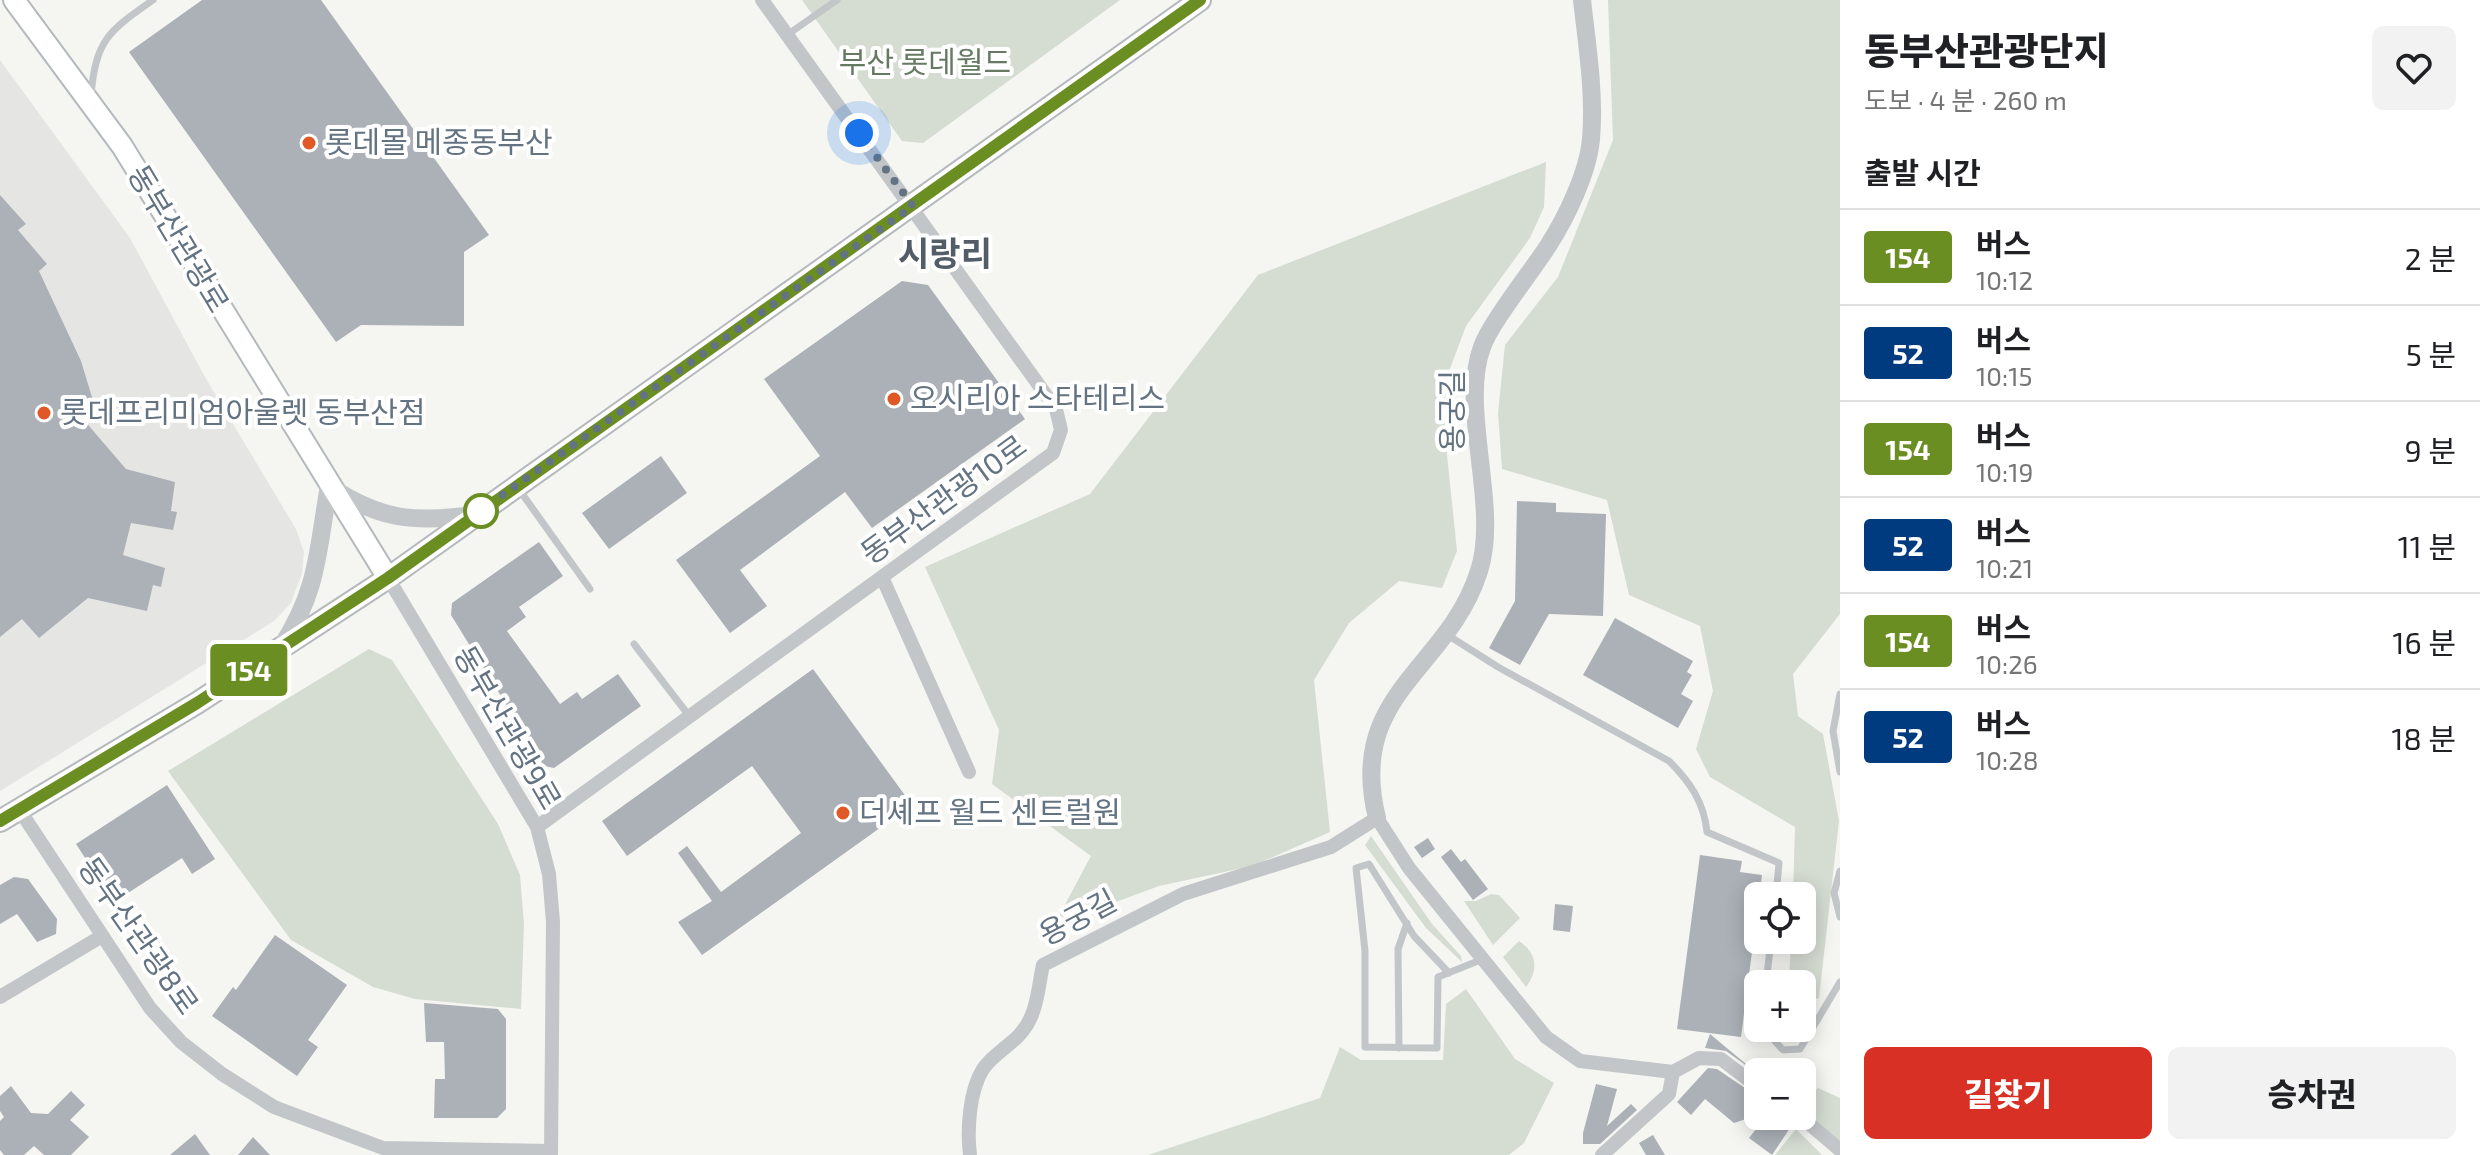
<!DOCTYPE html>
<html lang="ko">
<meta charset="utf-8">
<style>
:root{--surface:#fff;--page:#f2f2f2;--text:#202124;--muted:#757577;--line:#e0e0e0;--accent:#d93025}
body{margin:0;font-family:"Exo 2","Noto Sans KR",sans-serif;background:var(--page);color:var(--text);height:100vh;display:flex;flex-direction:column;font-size:30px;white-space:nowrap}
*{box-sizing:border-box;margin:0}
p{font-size:26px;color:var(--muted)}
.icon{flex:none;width:44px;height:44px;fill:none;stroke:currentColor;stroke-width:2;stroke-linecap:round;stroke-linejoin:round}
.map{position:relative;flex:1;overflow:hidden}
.side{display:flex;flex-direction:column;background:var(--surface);width:640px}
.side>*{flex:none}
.badge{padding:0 16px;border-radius:6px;font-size:28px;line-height:52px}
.controls{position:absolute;left:1744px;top:882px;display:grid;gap:16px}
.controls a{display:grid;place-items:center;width:72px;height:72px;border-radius:12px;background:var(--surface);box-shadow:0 4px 20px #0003;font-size:40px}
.you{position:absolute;width:40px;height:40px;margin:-20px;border:6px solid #fff;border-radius:50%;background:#1a73e8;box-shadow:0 0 0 12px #1a73e833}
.map>.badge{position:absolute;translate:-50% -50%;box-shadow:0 0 0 4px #fff}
h2{padding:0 24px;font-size:30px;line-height:72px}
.round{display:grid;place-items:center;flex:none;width:84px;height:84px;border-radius:12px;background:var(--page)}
.summary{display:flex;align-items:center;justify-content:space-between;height:136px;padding:0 24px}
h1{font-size:38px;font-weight:800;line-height:60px}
.action{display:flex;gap:16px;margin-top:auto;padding:16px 24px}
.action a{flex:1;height:92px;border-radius:12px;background:var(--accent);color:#fff;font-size:32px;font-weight:800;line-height:92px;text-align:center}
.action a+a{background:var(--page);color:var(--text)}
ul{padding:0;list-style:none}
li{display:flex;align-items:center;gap:24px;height:96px;padding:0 24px;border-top:2px solid var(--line)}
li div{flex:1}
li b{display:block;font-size:30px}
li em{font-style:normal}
li .badge{min-width:88px;font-weight:700;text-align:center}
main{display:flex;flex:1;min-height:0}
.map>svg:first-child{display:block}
</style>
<main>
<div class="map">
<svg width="1840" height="1155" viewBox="0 0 1840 1155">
<rect width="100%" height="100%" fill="#f5f5f1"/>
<!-- built -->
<path fill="#e5e6e4" d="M0 60 130 238 205 377 296 529 304 552 302 573 291 603 274 621 0 791Z"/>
<!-- green -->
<path fill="#d5dcd2" d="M802 0H1120L923 143 902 141Z
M1608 0H1840V614L1793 674 1798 716 1823 734 1839 821 1819 998 1802 1003V984H1789L1791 940H1802V896H1793L1795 827 1710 777 1696 749 1713 691 1700 626 1629 595 1607 500 1502 469 1498 413 1505 345 1558 277 1613 140Z
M1546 162 1544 207 1530 238 1466 326 1448 374 1447 455 1457 551 1442 588 1399 581 1349 623 1314 680 1330 832 1252 866 1159 886 1054 925 1091 856 992 784 999 730 925 567 1090 494 1258 275Z
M369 649 392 660 498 824 520 875 524 924 521 1009 415 999 373 987 291 940 168 771Z
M1371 836 1432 924 1461 956 1462 962 1426 928 1365 845Z
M1491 894 1499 895 1520 918 1493 945 1464 901H1476Z
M1519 941C1537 953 1539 970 1526 987L1503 957Z
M1466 989 1515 1059 1554 1083 1524 1143 1509 1155H1148L1320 1098 1340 1047 1361 1060H1443L1446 1004Z
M1818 1088 1840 1098V1141L1802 1109V1104Z
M1796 1129 1822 1155H1775Z"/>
<!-- building -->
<path fill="#abb1b7" d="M202 0H321L489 235 464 252V326L361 325 336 342 129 52Z
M0 195 26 224 18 230 47 264 39 271 81 361 95 407 83 419 126 469 175 482 171 511 177 512 173 530 131 523 123 555 165 568 161 587 153 585 147 611 88 598 39 638 22 619 0 637Z
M902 281 928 285 1025 419 872 528 845 492 740 570 767 606 730 633 676 560 820 456 764 379Z
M661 456 687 493 609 549 582 513Z
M1517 501 1556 503V512L1606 514 1603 616 1549 614 1520 665 1489 648 1515 601Z
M539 542 563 576 519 607 526 617 507 631 560 704 577 692 582 699 618 674 641 706 554 768 544 766 451 615 452 603Z
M1615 618 1693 661 1687 672 1692 675 1681 694 1693 701 1678 728 1583 675Z
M813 669 912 805 702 955 678 922 712 901 678 853 687 846 721 892 801 833 752 766 627 856 602 821Z
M167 785 215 859 192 874 182 858 114 902 76 844Z
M1428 838 1435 849 1422 858 1414 847Z
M1451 849 1461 862 1465 859 1488 889 1473 900 1441 857Z
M1700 855 1742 861 1740 872 1762 875 1741 1037 1677 1029Z
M14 877 28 879 57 919 56 934 37 942 17 914 0 924V885Z
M1555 904 1573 906 1570 932 1553 930Z
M275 935 347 985 308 1040 318 1047 297 1076 212 1016 233 987 236 990Z
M424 1003 498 1009 506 1019V1109L497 1118H434L435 1079H445L444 1042H426Z
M1710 1034 1758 1074 1726 1051 1705 1048Z
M1708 1068 1717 1069 1758 1097V1115L1734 1123 1705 1099 1691 1115 1677 1102Z
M1596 1084 1617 1089 1607 1126 1631 1104 1637 1110 1600 1144H1583V1133Z
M11 1086 31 1113 48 1114 71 1091 85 1105 70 1120 89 1137 71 1155H44L34 1146 24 1155H4L0 1150V1121L4 1117 0 1111V1096Z
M1766 1116H1782L1792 1125 1772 1155 1749 1138Z
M195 1134 210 1155H170Z
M1653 1135 1665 1155H1646L1639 1143Z
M253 1137 270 1155H238Z"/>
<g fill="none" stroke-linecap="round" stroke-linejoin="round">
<!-- secondary casing -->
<g stroke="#b4b9be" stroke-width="24">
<path id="secondary" d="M14 0 122 146 388 578
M0 821 197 703 388 578 1200 0"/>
</g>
<!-- service -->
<path stroke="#c2c6c9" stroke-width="7" d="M787 35 837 0
M91 95C96 39 109 31 153 0
M518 488 590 589
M1446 634 1498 667 1669 761C1690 782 1704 802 1707 832L1779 863 1776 896
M634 644 690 717
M1840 694 1833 731 1840 772
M1840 871 1834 893 1840 917
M1449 973 1414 936 1369 864 1356 868 1365 951V1047L1437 1048 1438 977 1483 959
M1766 984 1771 940
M1763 1028 1783 1050 1800 1049 1840 982
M1399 1048 1398 949 1407 923"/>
<!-- minor -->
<path stroke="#c2c6c9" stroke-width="14" d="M882 577 969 772
M388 578 537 827 549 874 553 922 551 1155
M19 809 150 1008 181 1042 222 1074 274 1107 383 1148 551 1151
M537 827 1053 453 1061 430 1056 409 762 0
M0 997 102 936
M1800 1116 1840 1150
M970 1155C967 1131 969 1091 983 1069 996 1050 1020 1042 1030 1019 1038 1004 1039 982 1043 965L1183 894 1331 847 1377 818 1409 868 1546 1037 1580 1061 1673 1072 1699 1058 1721 1059 1758 1087
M1602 1155 1669 1094 1673 1072"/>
<!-- tertiary -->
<path stroke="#c2c6c9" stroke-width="18" d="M282 646C319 588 317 552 329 486 380 520 414 523 474 515
M1377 818C1346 693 1448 670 1479 571 1500 507 1459 409 1482 347 1491 322 1532 271 1548 246 1566 218 1588 173 1591 139 1595 95 1587 44 1582 0"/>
<!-- secondary -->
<use href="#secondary" stroke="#fff" stroke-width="20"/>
</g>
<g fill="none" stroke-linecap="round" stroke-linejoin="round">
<!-- line casing -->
<g stroke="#fff" stroke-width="18">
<path id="line" d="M0 821 197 703 388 578 1200 0"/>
</g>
<!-- line -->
<use href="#line" stroke="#6b8e23" stroke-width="12"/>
<!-- walk -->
<path stroke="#647382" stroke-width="8" stroke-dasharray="0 14.4" d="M481 511 474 515 913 206 859 133"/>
</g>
<!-- markers -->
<g fill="#e05826" stroke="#fff" stroke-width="3">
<circle cx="309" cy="143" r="8"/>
<circle cx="894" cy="399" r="8"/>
<circle cx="44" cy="413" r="8"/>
<circle cx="843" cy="813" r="8"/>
</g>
<circle fill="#fff" stroke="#6b8e23" stroke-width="4" cx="481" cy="511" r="16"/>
<g text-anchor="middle" stroke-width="8" stroke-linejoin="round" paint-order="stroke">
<!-- park labels -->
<g font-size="30" fill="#667963" stroke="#fff">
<text x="925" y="73">부산 롯데월드</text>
</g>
<!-- poi labels -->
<g font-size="30" fill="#647382" stroke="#fff" text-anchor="start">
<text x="325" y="153">롯데몰 메종동부산</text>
<text x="910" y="409">오시리아 스타테리스</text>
<text x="60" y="423">롯데프리미엄아울렛 동부산점</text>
<text x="859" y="823">더셰프 월드 센트럴원</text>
</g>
<!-- street labels -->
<g font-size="30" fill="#647382" stroke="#fff">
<text transform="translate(178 239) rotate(59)" y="10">동부산관광로</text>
<text transform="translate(1453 411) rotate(-90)" y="10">용궁길</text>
<text transform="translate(944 500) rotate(-36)" y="10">동부산관광10로</text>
<text transform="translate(507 728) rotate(60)" y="10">동부산관광9로</text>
<text transform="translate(1078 918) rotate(-28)" y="10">용궁길</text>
<text transform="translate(138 936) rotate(55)" y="10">동부산관광8로</text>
</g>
<!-- quarter labels -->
<g font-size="34" font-weight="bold" fill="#525d67" stroke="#fff">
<text x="945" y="266">시랑리</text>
</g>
</g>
</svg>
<div class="controls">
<a><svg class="icon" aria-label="locate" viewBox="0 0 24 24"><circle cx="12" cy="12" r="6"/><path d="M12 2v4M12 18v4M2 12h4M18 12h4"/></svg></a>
<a>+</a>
<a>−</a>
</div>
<div class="you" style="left:859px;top:133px"></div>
<b class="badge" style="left:249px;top:670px;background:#6b8e23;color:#fff">154</b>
</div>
<section class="side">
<div class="summary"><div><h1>동부산관광단지</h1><p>도보 · 4 분 · 260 m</p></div><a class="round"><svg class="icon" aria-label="heart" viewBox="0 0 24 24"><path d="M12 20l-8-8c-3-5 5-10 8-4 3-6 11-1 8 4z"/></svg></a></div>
<h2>출발 시간</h2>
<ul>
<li><span class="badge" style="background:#6b8e23;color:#fff">154</span><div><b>버스</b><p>10:12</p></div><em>2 분</em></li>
<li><span class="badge" style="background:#003b80;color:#fff">52</span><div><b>버스</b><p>10:15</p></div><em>5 분</em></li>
<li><span class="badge" style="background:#6b8e23;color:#fff">154</span><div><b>버스</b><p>10:19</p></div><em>9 분</em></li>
<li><span class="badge" style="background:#003b80;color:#fff">52</span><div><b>버스</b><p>10:21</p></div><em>11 분</em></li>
<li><span class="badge" style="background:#6b8e23;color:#fff">154</span><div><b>버스</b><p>10:26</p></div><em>16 분</em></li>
<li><span class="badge" style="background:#003b80;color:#fff">52</span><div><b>버스</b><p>10:28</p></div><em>18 분</em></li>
</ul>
<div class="action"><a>길찾기</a><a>승차권</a></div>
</section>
</main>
